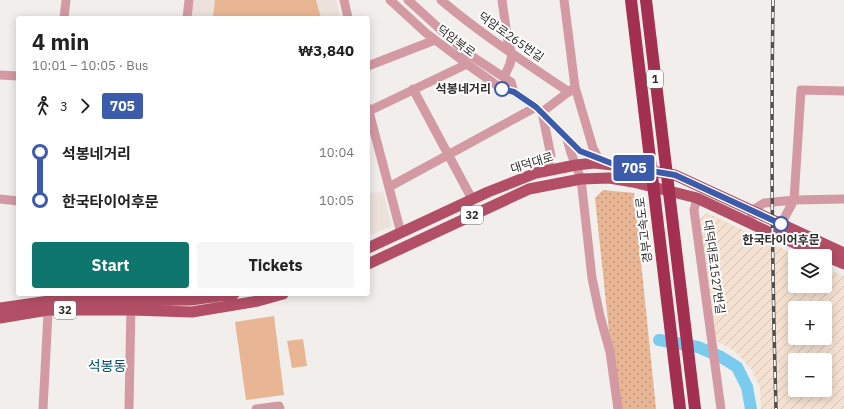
<!DOCTYPE html>
<meta charset="utf-8">
<style>
:root{--surface:#fff;--page:#f6f6f6;--text:#222;--muted:#767676;--accent:#0f766e}
body{margin:0;font-family:"IBM Plex Sans","Noto Sans KR",sans-serif;background:var(--page);color:var(--text);height:100vh;display:flex;flex-direction:column;font-size:15px;white-space:nowrap}
*{box-sizing:border-box;margin:0}
p{font-size:13px;color:var(--muted)}
.icon{flex:none;width:22px;height:22px;fill:none;stroke:currentColor;stroke-width:2;stroke-linecap:round;stroke-linejoin:round}
.map{position:relative;flex:1;overflow:hidden}
.sheet{position:absolute;left:16px;top:16px;width:354px;height:280px;display:flex;flex-direction:column;background:var(--surface);border-radius:4px;box-shadow:0 2px 10px #0003}
.sheet>*{flex:none}
.badge{padding:0 8px;border-radius:3px;font-size:14px;line-height:26px}
.tools{position:absolute;left:788px;top:249px;display:grid;gap:8px}
.tools a{display:grid;place-items:center;width:44px;height:44px;border-radius:4px;background:var(--surface);box-shadow:0 2px 10px #0003;font-size:20px}
.map>.badge{position:absolute;translate:-50% -50%;box-shadow:0 0 0 2px #fff}
.legs{display:flex;align-items:center;gap:6px;height:44px;padding:0 16px;font-size:13px}
.legs p{margin-inline-start:auto}
.summary{display:flex;align-items:center;justify-content:space-between;height:68px;padding:0 16px}
h1{font-size:22px;font-weight:800;line-height:30px}
.button{display:flex;gap:8px;margin-top:auto;padding:8px 16px}
.button a{flex:1;height:46px;border-radius:4px;background:var(--accent);color:#fff;font-size:16px;font-weight:800;line-height:46px;text-align:center}
.button a+a{background:var(--page);color:var(--text)}
ul{padding:0 16px;list-style:none}
li{display:flex;align-items:center;gap:14px;height:48px;font-size:15px}
li i{display:grid;place-items:center;width:6px;height:100%;margin:0 5px;background:currentColor}
li i::after{content:'';width:10px;height:10px;margin:-5px;border:3px solid;border-radius:50%;background:var(--surface)}
li p{margin-inline-start:auto}
li:first-child i{background:linear-gradient(#0000 50%,currentColor 0)}
li:last-child i{background:linear-gradient(currentColor 50%,#0000 0)}
.map>svg:first-child{display:block}
</style>
<div class="map">
<svg width="844" height="409" viewBox="0 0 844 409">
<defs>
<pattern id="industrial-furrows" width="10" height="10" patternUnits="userSpaceOnUse"><rect width="10" height="10" fill="#f4e1d1"/><path d="M-1 1l2-2M0 10L10 0M9 11l2-2" fill="none" stroke="#d2c1b4"/></pattern>
<pattern id="park-dots" width="8" height="8" patternUnits="userSpaceOnUse"><rect width="8" height="8" fill="#e8b694"/><path d="M2 2h.1M6 6h.1" fill="none" stroke="#bc9479" stroke-width="1.8" stroke-linecap="round"/></pattern>
</defs>
<rect width="100%" height="100%" fill="#f1eeec"/>
<!-- built -->
<path fill="#ece1db" d="M189 0H336L340 18H188Z
M368 189 369 193 383 192 392 226 368 236Z"/>
<!-- industrial -->
<path fill="url(#industrial-furrows)" fill-rule="evenodd" d="M707 213 798 256H795V286H825V268L844 276V409H761L760 388 752 370 735 351 716 341 698 221ZM795 308H825V338H795ZM795 360H825V390H795Z"/>
<!-- park -->
<path fill="url(#park-dots)" d="M603 190 634 193 656 409H620L609 331 595 198Z"/>
<!-- pitch -->
<path fill="#e8b694" d="M215 0H316L321 18H213Z
M274 316 284 395 246 400 235 322Z
M303 339 307 366 292 368 287 341Z"/>
<g fill="none" stroke-linecap="round" stroke-linejoin="round">
<!-- river -->
<path stroke="#7acbee" stroke-width="12" d="M659 340 698 347 721 357 737 367 747 387 751 409"/>
<!-- minor -->
<path stroke="#d39aa4" stroke-width="9" d="M344 0 348 18
M390 0 426 33 467 64 502 89 514 92 536 107 580 151 607 162
M408 0 464 51 511 82 514 92
M441 0C481 34 526 63 569 92
M502 0 508 42 512 54 510 64 504 77
M64 18 66 0
M187 18 189 0
M368 66 435 40
M0 75 18 76
M575 87 593 148 598 158
M413 89 472 199
M368 108 401 233
M369 111 467 64
M542 112 575 87 564 0
M542 112 551 156 549 164 543 171
M567 139 571 153 581 179 592 278 600 316 610 352 618 409
M389 187 536 107
M697 198 694 210 721 409
M0 199 18 201
M750 222 753 210 764 203 794 200 844 199
M781 224 794 200 801 90 844 91
M43 409 49 294
M129 409 131 304
M256 409 279 406 280 409"/>
<!-- major -->
<path stroke="#b24f66" stroke-width="11" d="M368 248 488 192 536 173 576 165 594 163 623 166 675 175 844 253
M368 264 529 189 581 179 609 178 633 182 697 198 773 234 844 264
M0 308 49 301 191 300 234 294
M0 318 48 310H131L192 312 258 301 283 294"/>
<!-- highway -->
<path stroke="#a32f51" stroke-width="12" d="M631 0 680 409
M646 0 695 409"/>
<!-- rail casing -->
<g stroke="#514f4e" stroke-width="3.5">
<path id="rail" d="M773 0C771 136 772 273 776 409"/>
</g>
<!-- rail -->
<use href="#rail" stroke="#fff" stroke-width="2" stroke-dasharray="6" stroke-linecap="butt"/>
</g>
<g fill="none" stroke-linecap="round" stroke-linejoin="round">
<!-- line-1 casing -->
<g stroke="#fff" stroke-width="9">
<path id="line-1" d="M502 89 514 92 536 107 580 151 616 165 675 175 781 224"/>
</g>
<!-- line-1 -->
<use href="#line-1" stroke="#3d5bab" stroke-width="6"/>
</g>
<!-- markers -->
<g fill="#fff" stroke="#3d5bab" stroke-width="2">
<circle cx="502" cy="89" r="7"/>
<circle cx="781" cy="224" r="7"/>
</g>
<g text-anchor="middle" stroke-width="4" stroke-linejoin="round" paint-order="stroke">
<!-- shield labels -->
<g fill="#fff" stroke="#6d6c6b" stroke-width="1">
<rect x="647" y="70" width="16" height="18" rx="3"/>
<rect x="461" y="206" width="22" height="18" rx="3"/>
<rect x="54" y="301" width="22" height="18" rx="3"/>
</g>
<g font-size="11" font-weight="bold" fill="#2f2d2c">
<text x="655" y="83">1</text>
<text x="472" y="219">32</text>
<text x="65" y="314">32</text>
</g>
<!-- street labels -->
<g font-size="12" fill="#2f2d2c" stroke="#fff">
<text transform="translate(511 37) rotate(35)" y="4">덕암로265번길</text>
<text transform="translate(456 41) rotate(37)" y="4">덕암북로</text>
<text transform="translate(532 163) rotate(-17)" y="4">대덕대로</text>
<text transform="translate(644 230) rotate(-97)" y="4">경부고속도로</text>
<text transform="translate(714 267) rotate(82)" y="4">대덕대로1527번길</text>
</g>
<!-- stop labels -->
<g font-size="12" font-weight="bold" fill="#2f2d2c" stroke="#fff" text-anchor="end">
<text x="491" y="93">석봉네거리</text>
<text x="781" y="244" text-anchor="middle">한국타이어후문</text>
</g>
<!-- quarter labels -->
<g font-size="14" fill="#004f6b" stroke="#fff">
<text x="107" y="371">석봉동</text>
</g>
</g>
</svg>
<div class="tools">
<a><svg class="icon" aria-label="layers" viewBox="0 0 24 24"><path d="M12 4l9 5-9 5-9-5zM3 14l9 5 9-5"/></svg></a>
<a>+</a>
<a>−</a>
</div>
<b class="badge" style="left:634px;top:168px;background:#3d5bab;color:#fff">705</b>
<section class="sheet">
<div class="summary"><div><h1>4 min</h1><p>10:01 – 10:05 · Bus</p></div><b>₩3,840</b></div>
<div class="legs"><svg class="icon" aria-label="walk" viewBox="0 0 24 24"><circle cx="13" cy="4" r="2"/><path d="M13 8l-2 6 4 7M11 14l-3 7M7 12l3-4h3l4 4"/></svg>3<svg class="icon" aria-label="forward" viewBox="0 0 24 24"><path d="M9 5l7 7-7 7"/></svg><b class="badge" style="background:#3d5bab;color:#fff">705</b></div>
<ul>
<li><i style="color:#3d5bab"></i><b>석봉네거리</b><p>10:04</p></li>
<li><i style="color:#3d5bab"></i><b>한국타이어후문</b><p>10:05</p></li>
</ul>
<div class="button"><a>Start</a><a>Tickets</a></div>
</section>
</div>
